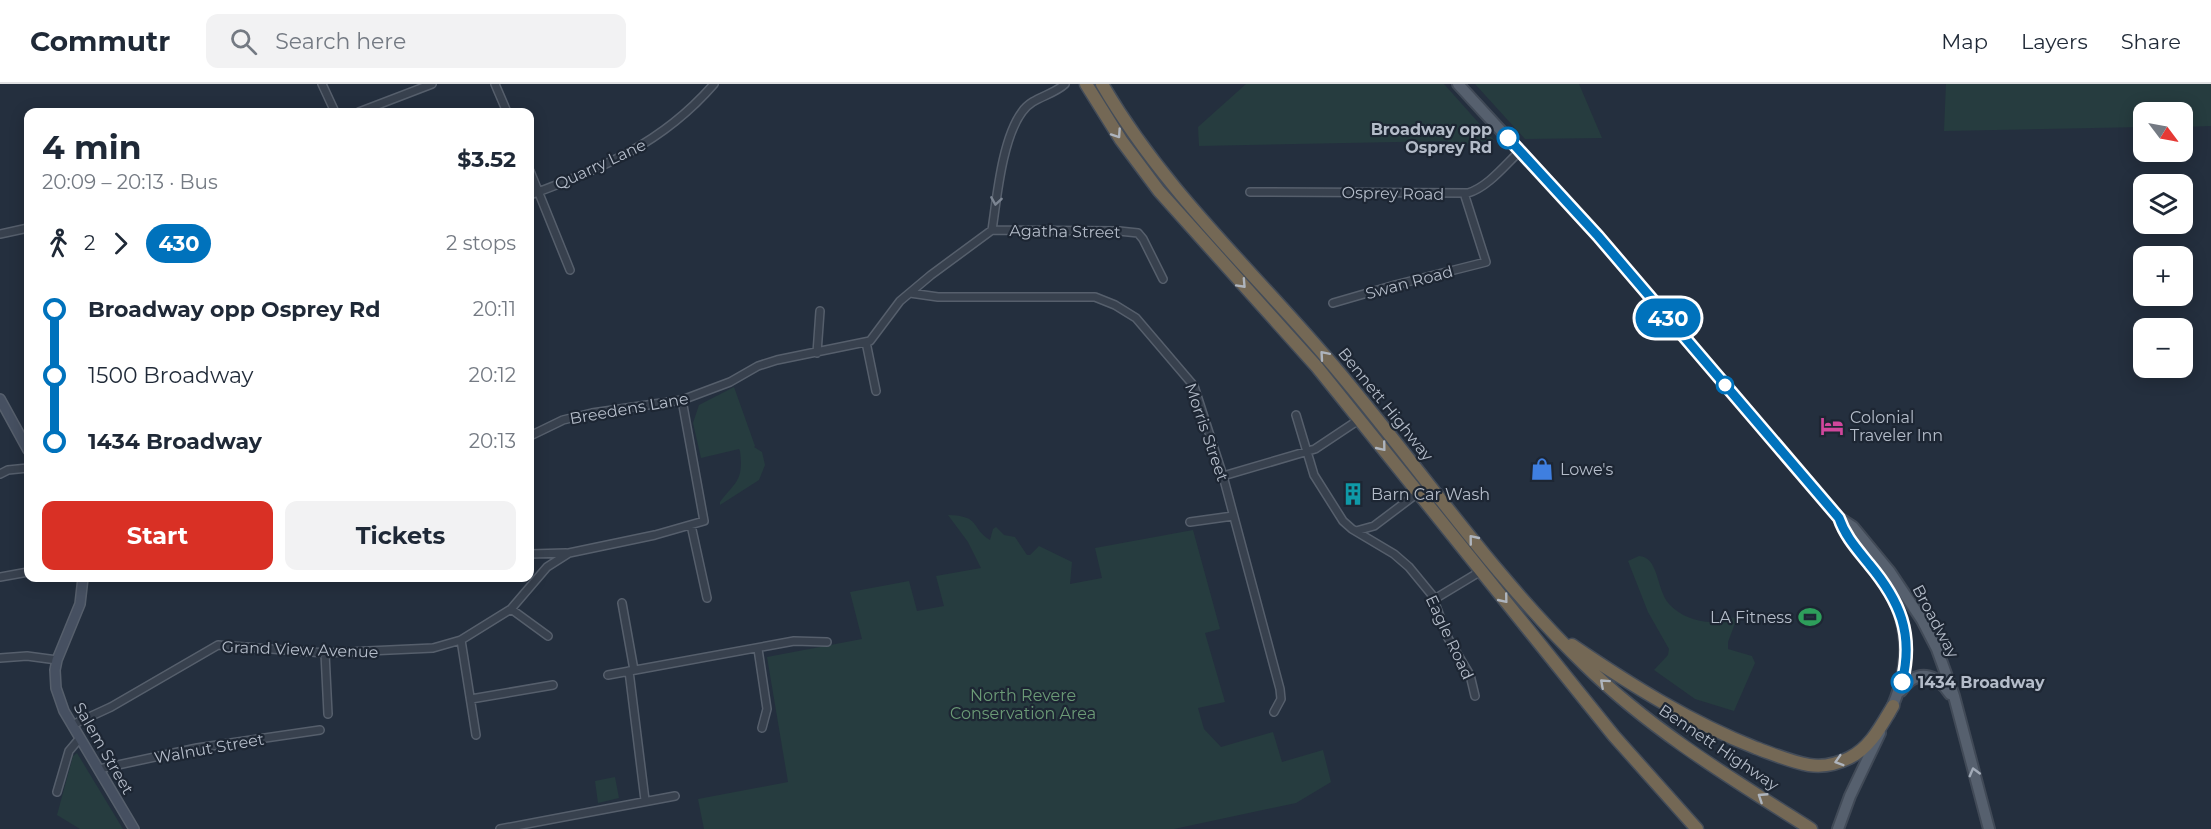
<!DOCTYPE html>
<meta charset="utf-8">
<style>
:root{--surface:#fff;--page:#f2f2f3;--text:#1f2937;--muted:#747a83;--line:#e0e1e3;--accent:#d93025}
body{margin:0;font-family:Montserrat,sans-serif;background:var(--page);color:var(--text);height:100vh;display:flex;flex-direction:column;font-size:22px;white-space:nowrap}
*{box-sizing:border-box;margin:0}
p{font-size:20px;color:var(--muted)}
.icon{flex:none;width:33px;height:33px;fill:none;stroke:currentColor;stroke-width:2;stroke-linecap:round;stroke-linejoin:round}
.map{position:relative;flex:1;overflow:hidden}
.side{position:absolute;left:24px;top:24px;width:510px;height:474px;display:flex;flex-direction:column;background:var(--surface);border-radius:12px;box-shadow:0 3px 15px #0003}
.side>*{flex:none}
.badge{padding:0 12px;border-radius:20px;font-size:21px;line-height:39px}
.needle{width:39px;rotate:122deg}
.fabs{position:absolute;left:2133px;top:18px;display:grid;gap:12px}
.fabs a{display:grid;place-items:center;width:60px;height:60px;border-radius:12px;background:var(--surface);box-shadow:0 3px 15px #0003;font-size:30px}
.map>.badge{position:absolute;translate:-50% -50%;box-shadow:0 0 0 3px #fff}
.legs{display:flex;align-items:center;gap:9px;height:66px;padding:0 18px;font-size:20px}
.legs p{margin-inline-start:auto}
.overview{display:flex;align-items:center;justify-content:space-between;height:102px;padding:0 18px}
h1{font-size:33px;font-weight:700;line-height:45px}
.primary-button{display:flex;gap:12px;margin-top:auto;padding:12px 18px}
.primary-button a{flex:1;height:69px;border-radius:12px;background:var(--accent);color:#fff;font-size:24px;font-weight:700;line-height:69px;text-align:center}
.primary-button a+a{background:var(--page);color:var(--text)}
ul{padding:0 18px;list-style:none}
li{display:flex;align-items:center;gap:21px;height:66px;font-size:22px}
li i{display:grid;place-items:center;width:9px;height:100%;margin:0 8px;background:currentColor}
li i::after{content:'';width:15px;height:15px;margin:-8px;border:4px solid;border-radius:50%;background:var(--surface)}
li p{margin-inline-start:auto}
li:first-child i{background:linear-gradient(#0000 50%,currentColor 0)}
li:last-child i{background:linear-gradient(currentColor 50%,#0000 0)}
header{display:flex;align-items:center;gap:36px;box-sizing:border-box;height:84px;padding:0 30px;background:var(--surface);border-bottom:2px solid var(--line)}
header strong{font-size:28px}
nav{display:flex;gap:33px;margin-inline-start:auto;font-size:21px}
.search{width:420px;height:54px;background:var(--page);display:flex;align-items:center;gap:15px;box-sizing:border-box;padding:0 21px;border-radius:12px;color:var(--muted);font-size:22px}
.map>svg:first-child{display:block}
</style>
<header>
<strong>Commutr</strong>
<div class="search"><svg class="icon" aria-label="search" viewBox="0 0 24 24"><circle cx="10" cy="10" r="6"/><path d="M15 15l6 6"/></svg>Search here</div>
<nav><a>Map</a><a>Layers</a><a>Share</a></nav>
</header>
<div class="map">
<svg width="2211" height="745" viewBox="0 0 2211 745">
<rect width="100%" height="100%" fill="#242f3e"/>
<!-- green -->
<path fill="#263c3f" d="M1246 0H1444L1494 56 1449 62 1448 57 1199 62 1198 43Z
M1475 0H1579L1602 54 1525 55Z
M1946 0H2211V42L2183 43 2182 28H2144L2143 43 1944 47Z
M734 303 755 362 754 363 762 368 765 381 759 396 720 421V418C735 398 744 397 740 367L739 365 701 374 693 339 699 321Z
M948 431C982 432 970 444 990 456L993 445 996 443 1004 451 1015 453 1027 471H1030L1039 462 1072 478 1070 500 1102 494 1095 464 1193 446 1220 545 1205 549 1225 618 1198 624 1204 645 1221 663 1273 648 1282 678 1323 666 1331 698 1296 719 1174 745H704L698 715 788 698 767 573 862 555 850 508 909 497 917 527 944 522 936 492 981 484 968 458Z
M1639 472C1659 473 1656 505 1669 520 1680 532 1698 539 1715 538 1723 537 1729 532 1737 534L1728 558V565L1752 572 1755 579 1734 627 1695 615 1654 586 1668 571 1669 565 1648 528 1628 477Z
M77 669 123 745H80L57 731 73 672Z
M615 693 619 714 598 719 595 697Z"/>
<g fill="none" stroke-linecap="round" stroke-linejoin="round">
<!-- street casing -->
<g stroke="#565f6c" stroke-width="10">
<path id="street" d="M322 0 335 28
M495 0 507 28
M359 28 432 0
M530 87 570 186
M1250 108 1468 109C1488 103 1505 81 1520 67
M530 111C602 84 662 60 714 0
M992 146 1119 147 1138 149 1143 155 1163 195
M0 150 28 144
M910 209 938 213H1095L1115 221 1136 234 1194 302 1223 392 1280 605 1281 615 1274 628
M1333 219 1395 201 1486 178 1464 109
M866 258 876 307
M817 269 820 227
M1296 331 1314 391 1343 437 1352 445 1394 470 1409 483 1432 511 1448 554 1470 591 1475 612
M530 352 563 336 592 329 682 316 730 298 758 282 777 276 870 257 900 217 931 191 992 146C997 113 1002 55 1022 28 1032 13 1052 12 1065 0
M0 390 8 386 28 384
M1223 392 1315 365 1360 335
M1190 438 1233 432
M691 441 707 514
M1356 447 1374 442 1419 408
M530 470 566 469
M0 493 28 488
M1433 516 1481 487
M622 519 634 586
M511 525 548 552
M461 556 476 651
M758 565 767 625 762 644
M325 569 328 630
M0 574 27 572 57 576
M629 587 645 716
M608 591 794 557 827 558
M471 615 553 601
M72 641 111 623 218 561 325 569 433 564 461 556 511 525 547 483 569 469 655 451 704 437 682 316
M99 685 197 664 320 646
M57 708 69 667 80 654
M500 745 675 712"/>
</g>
<!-- secondary casing -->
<g stroke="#565f6c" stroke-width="12">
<path id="secondary" d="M0 315 28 366
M83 494 80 520 57 576 55 586 56 604 64 627 134 745"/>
</g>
<!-- primary casing -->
<g stroke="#414a57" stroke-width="14">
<path id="primary" d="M1458 0 1598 152 1839 434 1853 443 1890 488 1922 536 1937 565 1954 612 1989 745
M1839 434C1847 456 1863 472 1878 491 1912 533 1912 582 1889 630
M1901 607C1917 584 1936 589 1950 610
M1838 745 1850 712 1880 649"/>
</g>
<!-- highway casing -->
<g stroke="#434c59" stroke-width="15">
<path id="highway" d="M1086 0 1121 56 1159 107 1317 283 1614 652 1697 745
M1102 0C1163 105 1248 182 1326 273 1413 374 1488 487 1584 580 1651 646 1732 695 1811 745
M1572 561C1631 601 1690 638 1756 664 1773 670 1791 678 1809 681 1822 683 1837 680 1849 674 1870 664 1881 642 1893 622"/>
</g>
<!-- street -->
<use href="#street" stroke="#38414e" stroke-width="7"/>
<!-- secondary -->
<use href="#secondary" stroke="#465061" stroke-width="9"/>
<!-- primary -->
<use href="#primary" stroke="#56606e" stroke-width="10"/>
<!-- highway -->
<use href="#highway" stroke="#746855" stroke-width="12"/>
</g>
<!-- one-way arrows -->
<defs><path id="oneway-chevron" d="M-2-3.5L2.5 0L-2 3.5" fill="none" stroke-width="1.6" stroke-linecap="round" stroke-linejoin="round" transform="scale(1.5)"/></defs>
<g stroke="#aeb4bd">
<use href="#oneway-chevron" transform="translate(1117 50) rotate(56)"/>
<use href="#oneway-chevron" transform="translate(1242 200) rotate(47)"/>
<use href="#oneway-chevron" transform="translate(1324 271) rotate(-131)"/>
<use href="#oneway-chevron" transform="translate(1382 363) rotate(51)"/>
<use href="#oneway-chevron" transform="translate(1473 455) rotate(-129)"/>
<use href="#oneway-chevron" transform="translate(1504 515) rotate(51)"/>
<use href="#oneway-chevron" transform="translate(1604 599) rotate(-138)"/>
<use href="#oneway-chevron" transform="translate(1839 677) rotate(163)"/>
<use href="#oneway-chevron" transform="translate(1762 713) rotate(-147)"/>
</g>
<use stroke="#7c8592" href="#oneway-chevron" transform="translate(996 117) rotate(99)"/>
<use stroke="#a1aab7" href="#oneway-chevron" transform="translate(1974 688) rotate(-105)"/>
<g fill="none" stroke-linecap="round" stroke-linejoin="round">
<!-- line-1 casing -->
<g stroke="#fff" stroke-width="14">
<path id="line-1" d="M1508 54 1598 152 1839 434C1845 452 1857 465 1869 480 1900 517 1914 550 1902 598"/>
</g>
<!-- line-1 -->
<use href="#line-1" stroke="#0072bc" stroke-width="9"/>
</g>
<!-- icons -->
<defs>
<g id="hotel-bare" transform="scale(1.8)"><path d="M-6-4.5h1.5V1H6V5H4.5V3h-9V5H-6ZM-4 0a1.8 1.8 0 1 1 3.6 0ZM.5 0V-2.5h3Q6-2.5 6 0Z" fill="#d1479c" stroke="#1d2633" stroke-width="2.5" paint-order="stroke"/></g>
<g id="shop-bare" transform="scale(1.8)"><path d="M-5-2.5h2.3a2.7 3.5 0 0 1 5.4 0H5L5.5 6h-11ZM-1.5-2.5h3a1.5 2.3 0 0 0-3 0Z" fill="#3f7fe0" stroke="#1d2633" stroke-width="2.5" paint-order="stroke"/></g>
<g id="building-bare" transform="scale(1.8)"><path d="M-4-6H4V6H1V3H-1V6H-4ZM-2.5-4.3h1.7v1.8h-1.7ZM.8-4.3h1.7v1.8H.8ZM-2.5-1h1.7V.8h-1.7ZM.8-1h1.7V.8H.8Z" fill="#0f9aa8" stroke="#1d2633" stroke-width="2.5" paint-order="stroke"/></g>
<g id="stadium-bare" transform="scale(1.8)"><path d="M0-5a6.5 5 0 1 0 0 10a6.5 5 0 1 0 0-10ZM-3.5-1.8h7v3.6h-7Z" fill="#2e9e5b" stroke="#1d2633" stroke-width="2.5" paint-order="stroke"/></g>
</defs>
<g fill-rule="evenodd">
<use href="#hotel-bare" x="1832" y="342"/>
<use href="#shop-bare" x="1542" y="385"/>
<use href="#building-bare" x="1353" y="410"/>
<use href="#stadium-bare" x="1810" y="533"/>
</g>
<!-- markers -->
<g fill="#fff" stroke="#0072bc" stroke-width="3">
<circle cx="1508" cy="54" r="10"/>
<circle cx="1725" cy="301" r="8"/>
<circle cx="1902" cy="598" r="10"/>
</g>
<g text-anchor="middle" stroke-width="4.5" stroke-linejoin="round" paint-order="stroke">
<!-- stop labels -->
<g font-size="16" font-weight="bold" fill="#b4bcc9" stroke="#1d2633" text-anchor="end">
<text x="1492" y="51">Broadway opp<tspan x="1492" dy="18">Osprey Rd</tspan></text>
<text x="1918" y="604" text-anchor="start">1434 Broadway</text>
</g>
<!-- street labels -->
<g font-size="16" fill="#b4bcc9" stroke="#1d2633">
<text transform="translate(600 80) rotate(-25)" y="6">Quarry Lane</text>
<text transform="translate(1393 109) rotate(1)" y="6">Osprey Road</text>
<text transform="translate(1065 147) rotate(1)" y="6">Agatha Street</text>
<text transform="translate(1409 198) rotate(-15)" y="6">Swan Road</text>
<text transform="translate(1386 320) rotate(51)" y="6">Bennett Highway</text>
<text transform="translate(629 324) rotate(-10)" y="6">Breedens Lane</text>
<text transform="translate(1207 348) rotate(71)" y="6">Morris Street</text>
<text transform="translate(1936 537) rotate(62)" y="6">Broadway</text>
<text transform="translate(1450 553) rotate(65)" y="6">Eagle Road</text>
<text transform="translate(300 565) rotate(2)" y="6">Grand View Avenue</text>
<text transform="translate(1719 663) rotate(34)" y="6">Bennett Highway</text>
<text transform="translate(104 664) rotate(60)" y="6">Salem Street</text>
<text transform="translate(209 664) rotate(-10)" y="6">Walnut Street</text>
</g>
<!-- poi labels -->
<g font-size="16" fill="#b4bcc9" stroke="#1d2633" text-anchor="start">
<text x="1850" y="339">Colonial<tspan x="1850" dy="18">Traveler Inn</tspan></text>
<text x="1560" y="391">Lowe's</text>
<text x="1371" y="416">Barn Car Wash</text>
<text x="1792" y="539" text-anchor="end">LA Fitness</text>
</g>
<!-- park labels -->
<g font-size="16" fill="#6b9a76" stroke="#1d2633">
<text x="1023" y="617">North Revere<tspan x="1023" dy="18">Conservation Area</tspan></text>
</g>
</g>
</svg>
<div class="fabs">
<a><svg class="needle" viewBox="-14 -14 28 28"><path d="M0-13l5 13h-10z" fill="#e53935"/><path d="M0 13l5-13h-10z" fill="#747a83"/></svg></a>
<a><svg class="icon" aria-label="layers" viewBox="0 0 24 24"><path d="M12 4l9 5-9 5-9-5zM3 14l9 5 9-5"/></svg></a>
<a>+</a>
<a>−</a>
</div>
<b class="badge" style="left:1668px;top:234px;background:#0072bc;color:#fff">430</b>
<section class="side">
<div class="overview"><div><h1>4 min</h1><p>20:09 – 20:13 · Bus</p></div><b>$3.52</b></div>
<div class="legs"><svg class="icon" aria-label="walk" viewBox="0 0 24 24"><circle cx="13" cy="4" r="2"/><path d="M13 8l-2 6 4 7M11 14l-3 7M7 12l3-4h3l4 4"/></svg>2<svg class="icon" aria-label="forward" viewBox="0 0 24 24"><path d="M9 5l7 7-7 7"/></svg><b class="badge" style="background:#0072bc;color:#fff">430</b><p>2 stops</p></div>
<ul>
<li><i style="color:#0072bc"></i><b>Broadway opp Osprey Rd</b><p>20:11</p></li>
<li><i style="color:#0072bc"></i><span>1500 Broadway</span><p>20:12</p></li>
<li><i style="color:#0072bc"></i><b>1434 Broadway</b><p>20:13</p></li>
</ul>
<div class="primary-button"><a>Start</a><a>Tickets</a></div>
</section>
</div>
